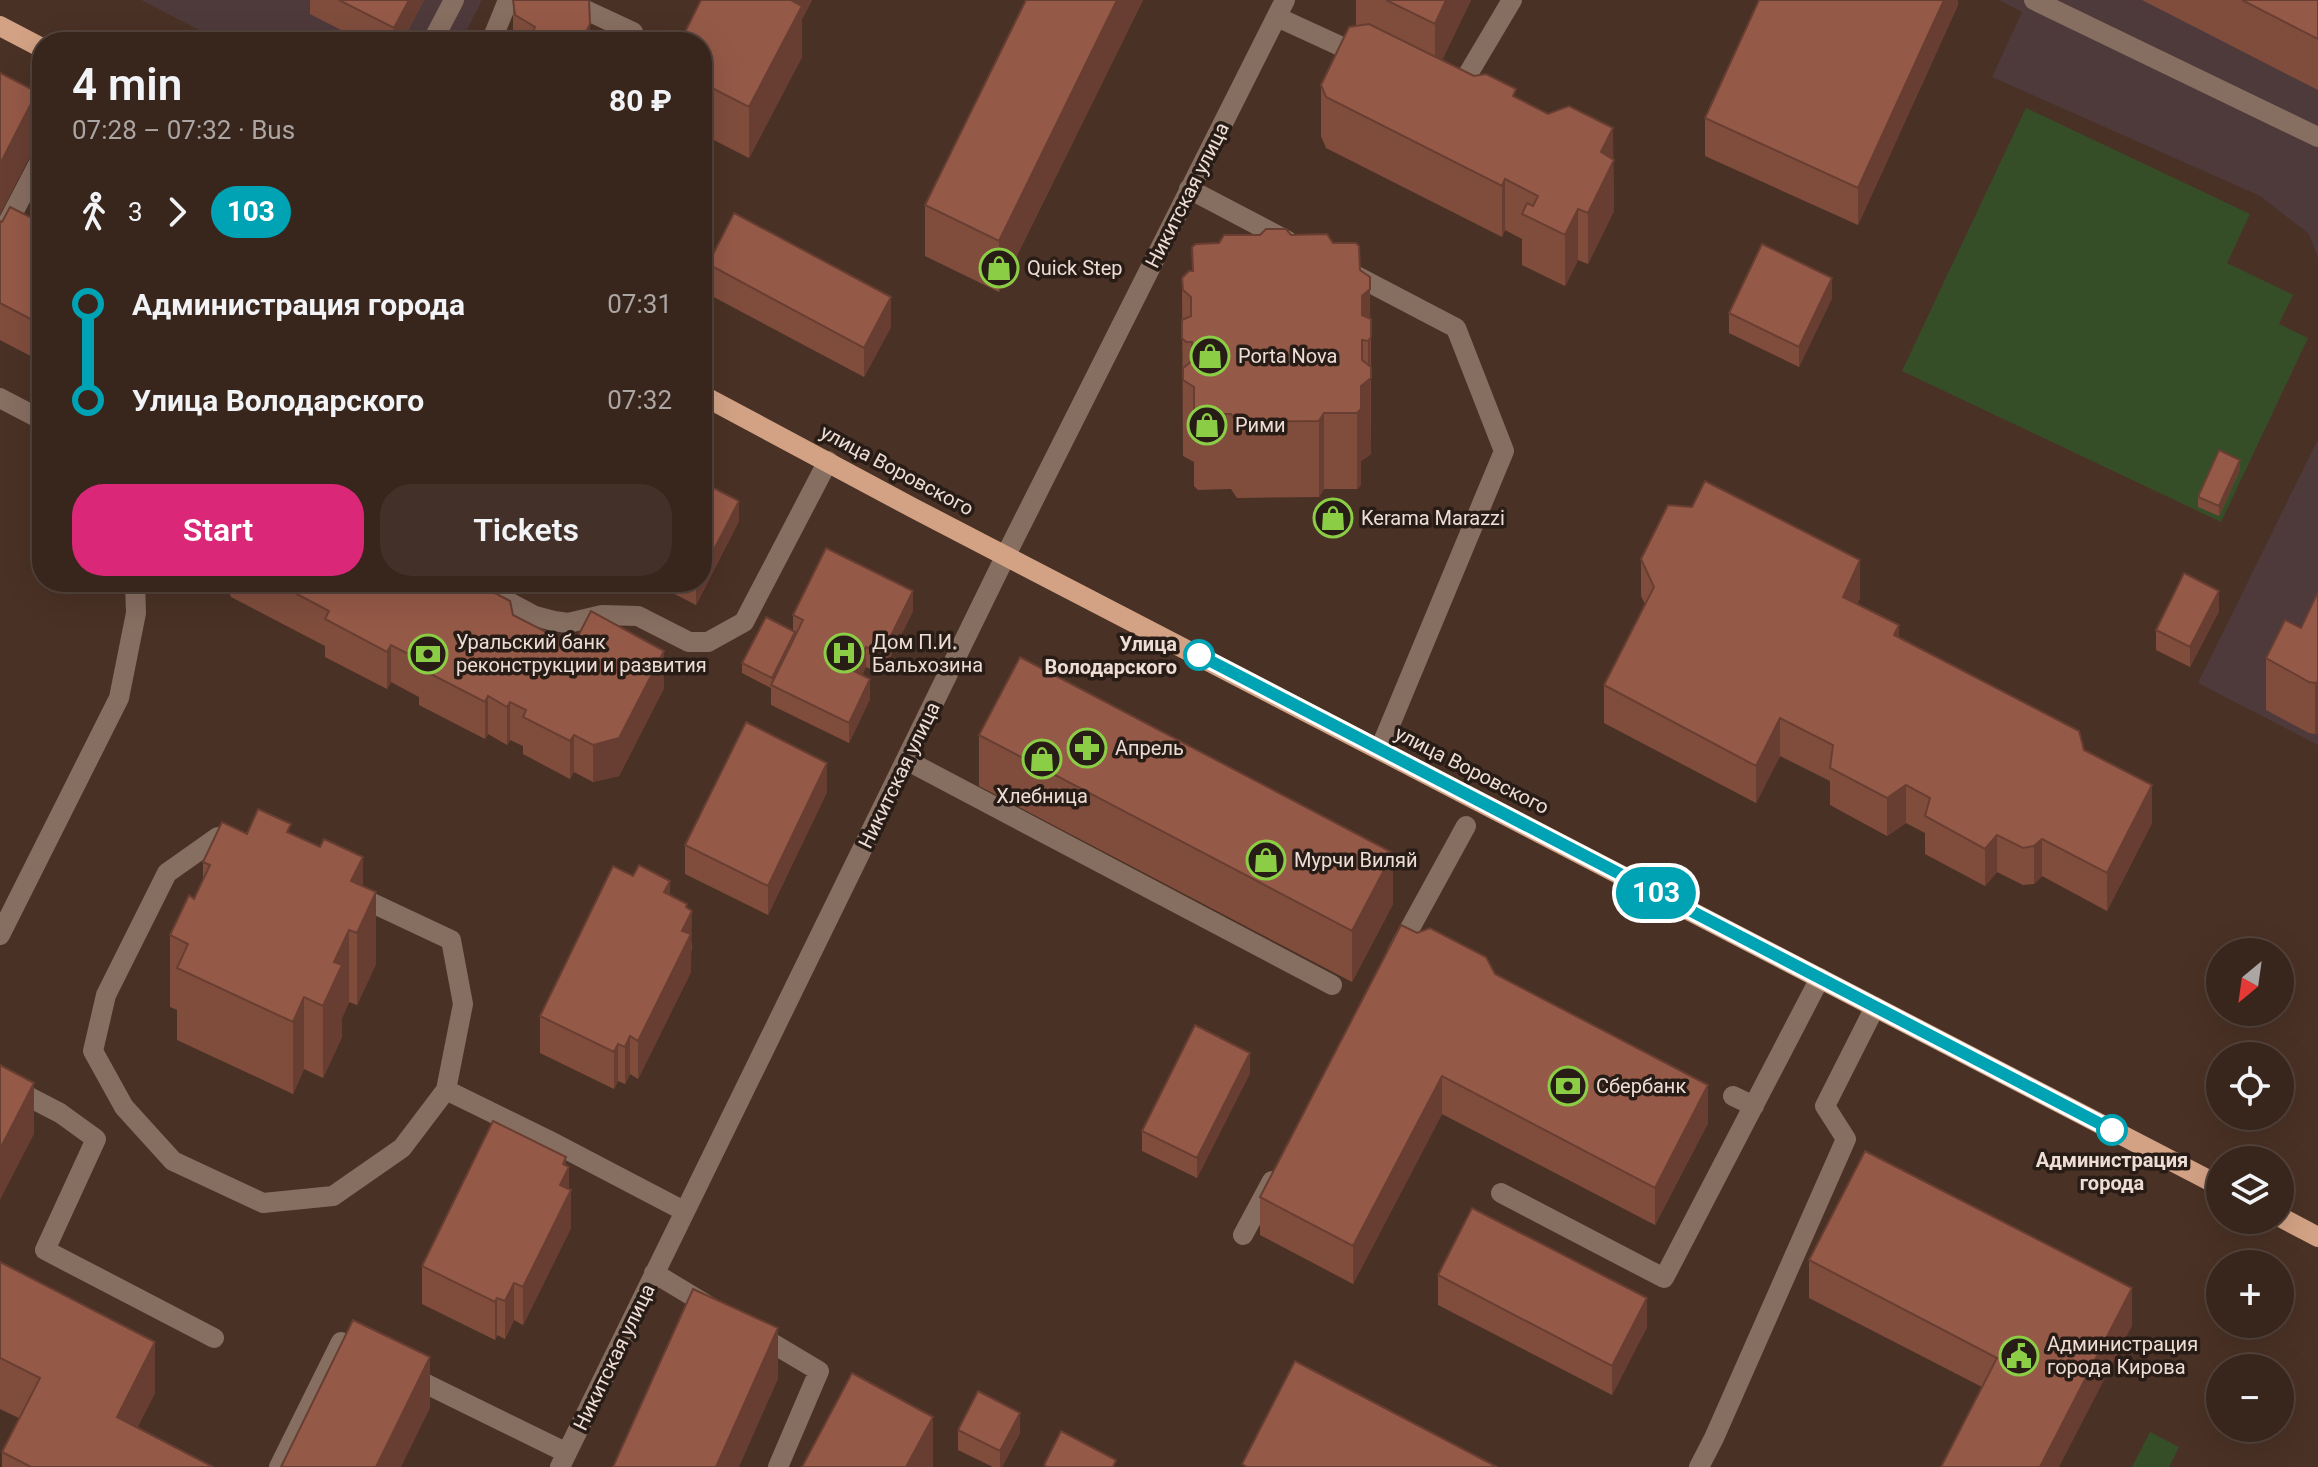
<!DOCTYPE html>
<meta charset="utf-8">
<style>
:root{--surface:#38251c;--page:#433129;--text:#f1f3f6;--muted:#aba5a3;--line:#52423b;--accent:#db2777}
body{margin:0;font-family:Roboto,sans-serif;background:var(--page);color:var(--text);height:100vh;display:flex;flex-direction:column;font-size:30px;white-space:nowrap}
*{box-sizing:border-box;margin:0}
p{font-size:26px;color:var(--muted)}
.icon{flex:none;width:44px;height:44px;fill:none;stroke:currentColor;stroke-width:2;stroke-linecap:round;stroke-linejoin:round}
.map{position:relative;flex:1;overflow:hidden}
.sheet{position:absolute;left:32px;top:32px;width:680px;height:560px;display:flex;flex-direction:column;background:var(--surface);border-radius:32px;box-shadow:0 8px 32px #0002,0 0 0 2px var(--line)}
.sheet>*{flex:none}
.badge{padding:0 16px;border-radius:26px;font-size:28px;line-height:52px}
.needle{width:52px;rotate:209deg}
.fabs{position:absolute;left:2206px;top:938px;display:grid;gap:16px}
.fabs a{display:grid;place-items:center;width:88px;height:88px;border-radius:50%;background:var(--surface);box-shadow:0 8px 32px #0002,0 0 0 2px var(--line);font-size:40px}
.map>.badge{position:absolute;translate:-50% -50%;box-shadow:0 0 0 4px #fff}
.legs{display:flex;align-items:center;gap:12px;height:88px;padding:0 40px;font-size:26px}
.legs p{margin-inline-start:auto}
.headline{display:flex;align-items:center;justify-content:space-between;height:136px;padding:0 40px}
h1{font-size:44px;font-weight:600;line-height:60px}
.primary-button{display:flex;gap:16px;margin-top:auto;padding:16px 40px}
.primary-button a{flex:1;height:92px;border-radius:32px;background:var(--accent);color:#fff;font-size:32px;font-weight:600;line-height:92px;text-align:center}
.primary-button a+a{background:var(--page);color:var(--text)}
ul{padding:0 40px;list-style:none}
li{display:flex;align-items:center;gap:28px;height:96px;font-size:30px}
li i{display:grid;place-items:center;width:12px;height:100%;margin:0 10px;background:currentColor}
li i::after{content:'';width:20px;height:20px;margin:-10px;border:6px solid;border-radius:50%;background:var(--surface)}
li p{margin-inline-start:auto}
li:first-child i{background:linear-gradient(#0000 50%,currentColor 0)}
li:last-child i{background:linear-gradient(currentColor 50%,#0000 0)}
.map>svg:first-child{display:block}
</style>
<div class="map">
<svg width="2318" height="1467" viewBox="0 0 2318 1467">
<rect width="100%" height="100%" fill="#4a3125"/>
<!-- industrial -->
<path fill="#4e393b" d="M141 0H482L461 42H222Z
M1999 0H2318V258L2309 234 2260 196 1992 77 2022 12Z
M2318 439V745L2198 683Z"/>
<!-- green -->
<path fill="#364e28" d="M2026 108 2250 214 2227 263 2293 295 2279 324 2308 338 2221 522 1902 371Z
M2150 1432 2179 1447 2169 1467H2132Z"/>
<g fill="none" stroke-linecap="round" stroke-linejoin="round">
<!-- minor -->
<path stroke="#866e60" stroke-width="20" d="M564 0 633 32
M2034 0 2318 137
M1277 17 1364 57
M432 42 454 0
M491 42 508 0
M1455 96 1512 0
M1189 189 1288 241
M0 238 42 157
M1349 272 1456 328 1504 451 1380 749
M0 398 42 420
M471 582 535 616 554 621 568 623 602 615 638 616 689 642H708L744 622 828 461
M906 760 1332 985
M239 845 218 837 167 873 106 995 93 1051 124 1107 173 1161 263 1203 333 1196 402 1148 446 1090
M353 894 451 940 463 1004 446 1090 556 1144 684 1211
M0 935 119 698 136 613 135 582
M1397 952 1466 826
M0 1082 60 1113 96 1139 45 1250 214 1338
M1733 1096 1754 1106
M1501 1193 1664 1278 1820 978
M1243 1235 1272 1181
M654 1273 712 1308
M757 1334 819 1371 778 1467
M406 1374 567 1453
M279 1467 341 1342 367 1355
M560 1467 1006 555 1285 0
M1699 1467 1714 1438 1846 1139 1825 1106 1875 1007"/>
<!-- major -->
<path stroke="#d3a285" stroke-width="20" d="M0 26 42 48
M702 395 915 509 2220 1186
M2280 1217 2318 1237"/>
</g>
<!-- wall -->
<path fill="#804d3d" d="M310 0H424L402 42H364L310 14Z
M513 0 590 42H513Z
M700 0H812L802 19V57L749 158 702 134V42Z
M1026 0H1143L999 292 925 256V205Z
M1356 0H1471L1442 60 1516 98 1613 159 1614 211 1588 264 1578 260 1565 286 1522 265V239L1505 230 1502 237 1326 148 1321 136V85L1356 26Z
M1958 0V5L1858 225 1705 156V118Z
M2142 0H2318V90Z
M0 221 2 222 42 223V362L0 340Z
M1291 235 1333 243 1360 270 1370 318 1371 337V454L1361 461V485L1357 489H1324L1319 497 1237 498 1231 489 1198 490 1194 486V462L1183 456 1182 278 1192 271 1219 243Z
M708 264 891 327 864 377 708 294Z
M1832 298 1799 367 1729 333V313Z
M2240 470 2219 516 2198 507V497Z
M739 521 696 605 651 582H702Z
M1641 559 1860 598 1857 604 1899 638 2084 750 2152 823 2107 911 2042 876 2034 884 2023 885 1997 872 1985 886 1925 854V833L1906 823 1887 836 1830 805V781L1780 756 1756 803 1604 723V685L1645 604 1641 596Z
M226 582H456L513 615 573 646 664 688 619 776 593 782 574 772 570 779 523 754V746L510 740 507 745 488 734 485 739 419 705V697L391 682 387 689 325 657V646L231 597Z
M2318 592V733L2315 734 2309 733 2266 710V658L2301 628Z
M913 611 882 674 866 667 862 675 870 699 849 743 771 705V688L742 673V663L793 630V615Z
M2219 611 2190 667 2156 650V630Z
M979 735 1393 904 1352 982 979 786Z
M827 792 768 915 685 874V845Z
M291 833 363 886 376 964 357 1005 349 1002 342 1018V1037L323 1078 304 1069 293 1094 177 1040V1010L170 1007V935L194 899 203 879V862L247 834Z
M670 895 687 908 692 948 691 952V972L638 1079 630 1074 625 1084 618 1081 614 1089 540 1053V1016Z
M1495 974 1708 1123 1655 1225 1442 1114 1353 1284 1260 1235V1197Z
M1250 1073 1197 1178 1142 1151V1131Z
M566 1166 569 1190 571 1228 523 1325 514 1320 505 1339 497 1335 495 1340 422 1304V1266Z
M1809 1260 2132 1326 1982 1387 1809 1298Z
M0 1262 155 1393 137 1428 213 1467H2V1452L19 1418 0 1409Z
M1438 1275 1647 1327 1612 1395 1438 1305Z
M958 1430 1020 1433 1002 1467H993L958 1450Z"/>
<!-- shaded-wall -->
<path fill="#683e32" d="M409 0H424L402 42H394V28Z
M787 0H812L802 19V57L749 158V107Z
M1117 0H1143L999 292V241Z
M1446 0H1471L1435 75V24Z
M1944 0H1958V5L1858 225V188Z
M590 24V42H581Z
M37 92V143L0 215V164Z
M1613 128 1614 211 1588 264V213L1601 152Z
M1505 179V230L1502 237V186Z
M1578 209V260L1565 286V235Z
M1832 278V298L1799 367V347Z
M1370 289 1371 454 1361 461V485L1357 489V413L1361 386 1368 381V341L1362 340V296Z
M891 297V327L864 377V348Z
M1324 413V489L1319 497V421Z
M2240 460V470L2219 516V506Z
M739 501V521L696 605V585L697 582H702V573Z
M1860 560V598L1843 634V597Z
M913 591V611L882 674V654Z
M2219 591V611L2190 667V647Z
M1899 625V663L1894 635Z
M795 632V642L772 685V678Z
M391 645V682L387 689V652Z
M866 647V667L854 692V671Z
M664 651V688L619 776 593 782V745Z
M870 679V699L849 743V723Z
M2318 682V733L2315 734V683Z
M488 696V734L485 739V702Z
M510 702V740L507 745V707Z
M1780 718V756L1756 803V766Z
M574 735V772L570 779V741Z
M827 763V792L768 915V886Z
M1906 785V823L1887 836V798Z
M2152 785V823L2107 911V873Z
M1997 835V872L1985 886V849Z
M2042 839V876L2034 884V846Z
M1393 853V904L1352 982V931Z
M363 857V920L376 892V964L357 1005V933L351 881Z
M670 881V918L664 892Z
M687 904V920L692 911 691 972 638 1079V1041L682 931Z
M349 930V1002L342 1018V1037L323 1078V1006L334 962Z
M304 997V1069L293 1094V1022Z
M630 1036V1074L625 1084V1047Z
M618 1044V1081L614 1089V1052Z
M1250 1053V1073L1197 1178V1158Z
M1442 1076V1114L1353 1284V1246Z
M34 1083V1134L0 1200V1149Z
M1708 1085V1123L1655 1225V1188Z
M566 1157V1173L569 1167V1194L571 1190V1228L523 1325V1287L560 1185 563 1164Z
M514 1283V1320L505 1339V1301Z
M2132 1288V1326L2059 1467H2040Z
M497 1298V1335L495 1340V1302Z
M1647 1298V1327L1612 1395V1366Z
M778 1328V1379L739 1467H716Z
M155 1342V1393L117 1467V1417Z
M430 1357V1408L401 1467H376Z
M1020 1413V1433L1002 1467H1000V1451Z
M933 1417V1467H906Z"/>
<!-- building -->
<path fill="#955947" stroke="#683e32" stroke-width="2" d="M339 0H409L394 28Z
M513 0H589L590 24 581 42H522L530 39 535 27 515 15Z
M701 0H791L802 6 749 107 702 83V42H680Z
M1026 0H1117L999 241 925 205Z
M1386 0H1446L1435 24Z
M1759 0H1944L1858 188 1705 118Z
M2242 0H2318V39Z
M1369 24 1474 76 1486 74 1516 89 1513 96 1548 114 1569 106 1613 128 1601 152 1614 160 1588 213 1578 209 1565 235 1522 214 1527 203 1533 206 1538 196 1505 179 1502 186 1326 97 1321 85 1349 27Z
M0 73 37 92 0 164Z
M10 207 42 223V325L0 303V221L2 222Z
M734 213 891 297 864 348 708 264Z
M1266 229H1286L1291 235 1327 234 1333 243H1356L1359 246 1360 270 1370 277V289L1362 296V315L1371 319V337L1368 341 1362 340V360L1371 367V378L1361 386V409L1357 413H1324L1319 421 1237 422 1231 414H1198L1194 410V387L1183 380V368L1192 361V342H1186L1182 338V320L1191 316V297L1183 290 1182 278 1189 271H1193L1192 247 1196 244 1219 243 1224 235H1260Z
M1762 244 1832 278 1799 347 1729 313Z
M2219 450 2240 460 2219 506 2198 497Z
M1705 481 1860 560 1843 597 1899 625 1894 635 2079 731 2084 750 2152 785 2107 873 2042 839 2034 846 2023 848 1997 835 1985 849 1925 816 1930 798 1906 785 1887 798 1830 768 1833 745 1780 718 1756 766 1604 685 1654 587 1641 559 1668 505 1692 507Z
M702 482 739 501 702 573Z
M826 548 913 591 882 654 866 647 854 671 870 679 849 723 771 685 803 620 793 615Z
M2184 573 2219 591 2190 647 2156 630Z
M274 582H456L461 584 462 582H474L510 601 513 615 573 646 591 611 664 651 619 738 593 745 574 735 570 741 523 717 526 710 510 702 507 707 488 696 485 702 419 668 422 661 391 645 387 652 325 619 329 611Z
M2318 592V682L2315 683 2309 682 2266 658 2285 620 2301 628Z
M766 617 795 632 772 678 742 663Z
M1020 657 1393 853 1352 931 979 735Z
M746 722 827 763 768 886 685 845Z
M258 809 291 824 287 832 320 847 324 839 363 857 351 881 376 892 357 933 349 930 334 962 342 965 323 1006 304 997 293 1022 177 968 188 944 170 935 189 895 194 899 210 865 203 862 222 822 247 834Z
M639 865 670 881 664 892 687 904 686 907 692 911 682 931 691 934 638 1041 630 1036 625 1047 618 1044 614 1052 540 1016 613 866 633 876Z
M1401 925 1417 933 1430 928 1486 957 1495 974 1708 1085 1655 1188 1442 1076 1353 1246 1260 1197Z
M1195 1025 1250 1053 1197 1158 1142 1131Z
M0 1065 34 1083 0 1149Z
M493 1121 566 1157 563 1164 569 1167 560 1185 571 1190 523 1287 514 1283 505 1301 497 1298 495 1302 422 1266Z
M1865 1151 2132 1288 2040 1467H1941L1997 1358 1809 1260Z
M1472 1208 1647 1298 1612 1366 1438 1275Z
M0 1262 155 1342 117 1417 213 1467H31L2 1452 40 1378 0 1358Z
M693 1289 778 1328 716 1467H613Z
M353 1320 430 1357 376 1467H281Z
M1295 1361 1497 1467H1247L1242 1464Z
M852 1373 933 1417 906 1467H802Z
M978 1391 1020 1413 1000 1451 958 1430Z
M1061 1431 1116 1460 1113 1467H1047L1044 1465Z"/>
<g fill="none" stroke-linecap="round" stroke-linejoin="round">
<!-- line-1 casing -->
<g stroke="#fff" stroke-width="18">
<path id="line-1" d="M1199 655 2112 1130"/>
</g>
<!-- line-1 -->
<use href="#line-1" stroke="#00a3b4" stroke-width="12"/>
</g>
<!-- icons -->
<defs>
<g id="shop-ring" transform="scale(2)"><circle r="9.5" fill="#281c17" stroke="#8bce46" stroke-width="1.5"/><path d="M-5-2.5h2.3a2.7 3.5 0 0 1 5.4 0H5L5.5 6h-11ZM-1.5-2.5h3a1.5 2.3 0 0 0-3 0Z" fill="#8bce46"/></g>
<g id="hospital-ring" transform="scale(2)"><circle r="9.5" fill="#281c17" stroke="#8bce46" stroke-width="1.5"/><path d="M-5-5h3v3.5h4V-5h3V5h-3V1.5h-4V5h-3Z" fill="#8bce46"/></g>
<g id="bank-ring" transform="scale(2)"><circle r="9.5" fill="#281c17" stroke="#8bce46" stroke-width="1.5"/><path d="M-6-4H6V4H-6ZM0-2.3a2.3 2.3 0 1 0 0 4.6a2.3 2.3 0 1 0 0-4.6Z" fill="#8bce46"/></g>
<g id="pharmacy-ring" transform="scale(2)"><circle r="9.5" fill="#281c17" stroke="#8bce46" stroke-width="1.5"/><path d="M-2-6h4v4h4v4h-4v4h-4v-4h-4v-4h4Z" fill="#8bce46"/></g>
<g id="civic-ring" transform="scale(2)"><circle r="9.5" fill="#281c17" stroke="#8bce46" stroke-width="1.5"/><path d="M-.6-6.5H3V-4.5H.6V-3L4-1V1h2V6H-6V1h2V-1L-.6-3ZM-1.2 2.5V6h2.4V2.5Z" fill="#8bce46"/></g>
</defs>
<g fill-rule="evenodd">
<use href="#shop-ring" x="999" y="268"/>
<use href="#shop-ring" x="1210" y="356"/>
<use href="#shop-ring" x="1207" y="425"/>
<use href="#shop-ring" x="1333" y="518"/>
<use href="#hospital-ring" x="844" y="653"/>
<use href="#bank-ring" x="428" y="654"/>
<use href="#pharmacy-ring" x="1087" y="748"/>
<use href="#shop-ring" x="1042" y="759"/>
<use href="#shop-ring" x="1266" y="860"/>
<use href="#bank-ring" x="1568" y="1086"/>
<use href="#civic-ring" x="2019" y="1356"/>
</g>
<!-- markers -->
<g fill="#fff" stroke="#00a3b4" stroke-width="4">
<circle cx="1199" cy="655" r="14"/>
<circle cx="2112" cy="1130" r="14"/>
</g>
<g text-anchor="middle" stroke-width="7" stroke-linejoin="round" paint-order="stroke">
<!-- street labels -->
<g font-size="20" fill="#eeddd5" stroke="#281c17">
<text transform="translate(1187 195) rotate(-63)" y="7">Никитская улица</text>
<text transform="translate(897 470) rotate(28)" y="7">улица Воровского</text>
<text transform="translate(1472 770) rotate(27)" y="7">улица Воровского</text>
<text transform="translate(899 775) rotate(-64)" y="7">Никитская улица</text>
<text transform="translate(614 1357) rotate(-64)" y="7">Никитская улица</text>
</g>
<!-- poi labels -->
<g font-size="20" fill="#eeddd5" stroke="#281c17" text-anchor="start">
<text x="1027" y="275">Quick Step</text>
<text x="1238" y="363">Porta Nova</text>
<text x="1235" y="432">Рими</text>
<text x="1361" y="525">Kerama Marazzi</text>
<text x="456" y="649">Уральский банк<tspan x="456" dy="23">реконструкции и развития</tspan></text>
<text x="872" y="649">Дом П.И.<tspan x="872" dy="23">Бальхозина</tspan></text>
<text x="1115" y="755">Апрель</text>
<text x="1042" y="803" text-anchor="middle">Хлебница</text>
<text x="1294" y="867">Мурчи Виляй</text>
<text x="1596" y="1093">Сбербанк</text>
<text x="2047" y="1351">Администрация<tspan x="2047" dy="23">города Кирова</tspan></text>
</g>
<!-- stop labels -->
<g font-size="20" font-weight="bold" fill="#eeddd5" stroke="#281c17" text-anchor="end">
<text x="1177" y="651">Улица<tspan x="1177" dy="23">Володарского</tspan></text>
<text x="2112" y="1167" text-anchor="middle">Администрация<tspan x="2112" dy="23">города</tspan></text>
</g>
</g>
</svg>
<div class="fabs">
<a><svg class="needle" viewBox="-14 -14 28 28"><path d="M0-13l5 13h-10z" fill="#e53935"/><path d="M0 13l5-13h-10z" fill="#aba5a3"/></svg></a>
<a><svg class="icon" aria-label="locate" viewBox="0 0 24 24"><circle cx="12" cy="12" r="6"/><path d="M12 2v4M12 18v4M2 12h4M18 12h4"/></svg></a>
<a><svg class="icon" aria-label="layers" viewBox="0 0 24 24"><path d="M12 4l9 5-9 5-9-5zM3 14l9 5 9-5"/></svg></a>
<a>+</a>
<a>−</a>
</div>
<b class="badge" style="left:1656px;top:893px;background:#00a3b4;color:#fff">103</b>
<section class="sheet">
<div class="headline"><div><h1>4 min</h1><p>07:28 – 07:32 · Bus</p></div><b>80 ₽</b></div>
<div class="legs"><svg class="icon" aria-label="walk" viewBox="0 0 24 24"><circle cx="13" cy="4" r="2"/><path d="M13 8l-2 6 4 7M11 14l-3 7M7 12l3-4h3l4 4"/></svg>3<svg class="icon" aria-label="forward" viewBox="0 0 24 24"><path d="M9 5l7 7-7 7"/></svg><b class="badge" style="background:#00a3b4;color:#fff">103</b></div>
<ul>
<li><i style="color:#00a3b4"></i><b>Администрация города</b><p>07:31</p></li>
<li><i style="color:#00a3b4"></i><b>Улица Володарского</b><p>07:32</p></li>
</ul>
<div class="primary-button"><a>Start</a><a>Tickets</a></div>
</section>
</div>
